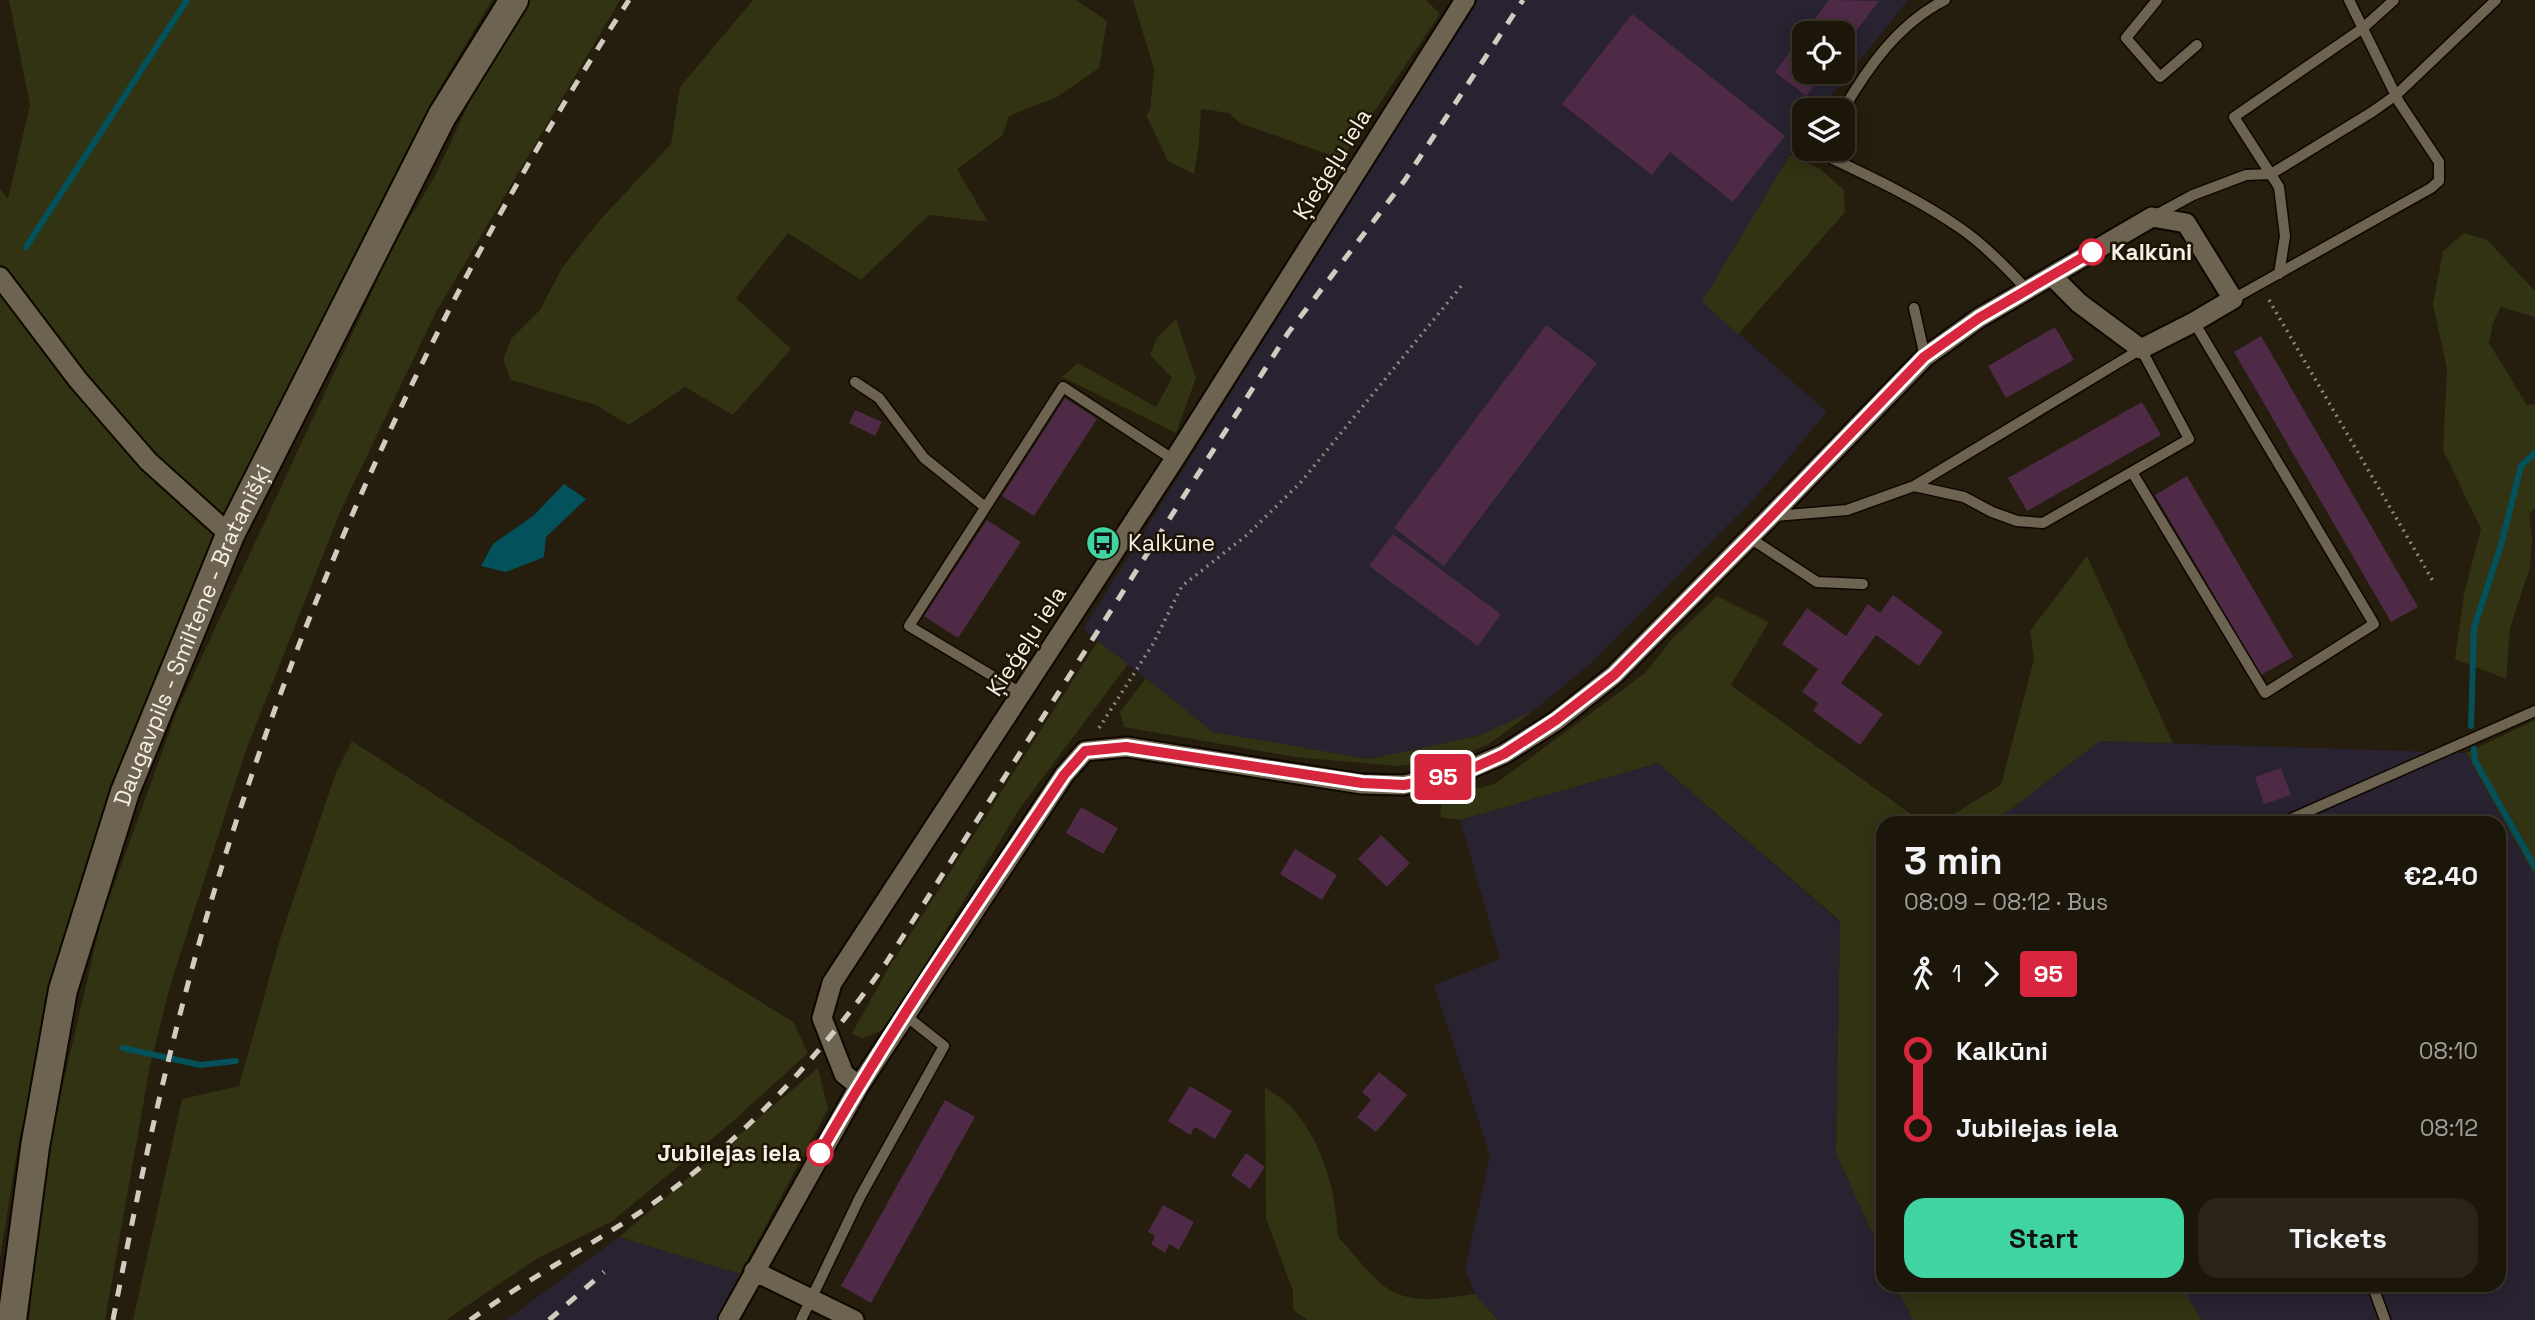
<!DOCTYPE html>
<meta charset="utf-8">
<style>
:root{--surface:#1c160a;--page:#292318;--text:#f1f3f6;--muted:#a09f9c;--line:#3a352b;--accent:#3fd4a2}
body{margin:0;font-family:"Space Grotesk",sans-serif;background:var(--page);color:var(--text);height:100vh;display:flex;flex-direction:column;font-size:26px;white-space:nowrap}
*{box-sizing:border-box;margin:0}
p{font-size:23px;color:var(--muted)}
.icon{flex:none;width:38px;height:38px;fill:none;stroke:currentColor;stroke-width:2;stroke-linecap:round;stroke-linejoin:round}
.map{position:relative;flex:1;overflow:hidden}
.panel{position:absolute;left:1876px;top:816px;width:630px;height:476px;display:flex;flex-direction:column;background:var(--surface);border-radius:21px;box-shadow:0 4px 18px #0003,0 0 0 2px var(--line)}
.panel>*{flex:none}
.badge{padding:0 14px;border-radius:5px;font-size:24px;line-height:46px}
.controls{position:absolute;left:1792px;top:21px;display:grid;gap:14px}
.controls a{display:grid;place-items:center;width:63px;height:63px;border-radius:14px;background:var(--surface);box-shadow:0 4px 18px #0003,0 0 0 2px var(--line);font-size:35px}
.map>.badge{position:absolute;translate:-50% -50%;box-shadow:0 0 0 4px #fff}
.legs{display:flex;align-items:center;gap:10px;height:77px;padding:0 28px;font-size:23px}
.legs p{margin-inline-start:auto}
.headline{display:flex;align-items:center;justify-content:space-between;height:119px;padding:0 28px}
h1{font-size:38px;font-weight:600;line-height:52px}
.primary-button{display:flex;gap:14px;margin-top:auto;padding:14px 28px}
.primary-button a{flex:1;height:80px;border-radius:21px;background:var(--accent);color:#111;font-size:28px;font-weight:600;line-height:80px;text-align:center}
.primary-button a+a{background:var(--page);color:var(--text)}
ul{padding:0 28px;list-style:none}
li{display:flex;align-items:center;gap:24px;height:77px;font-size:26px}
li i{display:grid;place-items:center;width:10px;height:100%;margin:0 9px;background:currentColor}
li i::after{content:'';width:18px;height:18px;margin:-9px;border:5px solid;border-radius:50%;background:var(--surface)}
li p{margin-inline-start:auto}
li:first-child i{background:linear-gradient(#0000 50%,currentColor 0)}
li:last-child i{background:linear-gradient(currentColor 50%,#0000 0)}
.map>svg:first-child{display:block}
</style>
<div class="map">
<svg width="2535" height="1320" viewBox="0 0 2535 1320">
<rect width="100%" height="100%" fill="#251d0d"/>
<!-- industrial -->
<path fill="#292231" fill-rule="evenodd" d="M1477 0H1908L1820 110H1804V131L1703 302 1827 412 1754 499 1588 666 1528 715 1478 736 1369 759 1213 732 1083 629ZM1804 33H1843V72H1804Z
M2100 741 2466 753 2535 876V1320H2201L2181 1285 2499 1284V822H1994Z
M1658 763 1840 922 1836 1154 1883 1256V1284L1896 1285 1913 1320H1498L1475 1294 1465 1269 1490 1156 1434 985 1500 959 1460 820Z
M619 1237 740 1274 717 1320H506Z"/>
<!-- green -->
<path fill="#313313" d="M9 0H492L434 98 279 404 170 647 20 1134 0 1258V189L8 199 30 105Z
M526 0H620L435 314 341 510 246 750 171 983 150 1066 105 1320H29L45 1161 101 921 178 708 395 242 434 178 482 75Z
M753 0H1076L1107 21 1099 68 1057 97 1009 116 1002 136 957 169 988 222 929 215 861 280 788 233 736 298 791 349 733 415 685 387 629 425 596 405 511 380 503 360 511 339 540 310 562 268 599 221 671 144 680 87Z
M1133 0H1426L1440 14 1342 159 1242 124 1228 113 1201 109 1199 143 1194 174 1168 161 1146 115 1150 110 1154 69Z
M1790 155 1819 168 1844 190 1845 212 1738 334 1702 302Z
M2464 233 2487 240 2535 291V317L2501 307 2493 323 2489 343 2527 405 2535 404V508L2529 514 2532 537 2530 567 2510 628 2506 679 2455 659 2464 594 2481 529 2443 450 2447 369 2433 304 2443 251Z
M1176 319 1196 378 1176 433 1062 377 1078 363 1156 407 1172 378 1150 355 1157 338Z
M2087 556 2173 743 2100 741 1994 822H1941L2001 785 2034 659 2030 631Z
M1717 596 1769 622 1731 685 1922 822H1883V1256L1836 1154 1840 921 1658 763 1460 820 1440 817 1442 797 1495 784 1645 673 1672 639Z
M1098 641 1128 664 1020 808 903 1001 882 1030 862 1039 852 1033 888 969Z
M1146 678 1213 732 1369 759 1478 736 1533 711 1489 744 1457 758 1398 766 1295 757 1124 727 1120 712Z
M2535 720V876L2466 753Z
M352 741 600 902 793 1022 808 1053 731 1123 611 1222 538 1258 446 1320H133L182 1099 239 1086 281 936 335 775Z
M818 1068 828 1109 740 1274 619 1237Z
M1265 1087C1273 1093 1284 1099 1291 1107 1323 1141 1336 1192 1338 1237 1353 1253 1367 1272 1384 1286 1409 1306 1446 1298 1475 1294L1498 1320H1307L1293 1310V1291L1266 1219Z
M1896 1285H2181L2201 1320H1913Z"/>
<!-- water -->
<path fill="#03525b" d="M564 484 586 499 546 537 544 557 506 572 481 566 493 544 533 516Z"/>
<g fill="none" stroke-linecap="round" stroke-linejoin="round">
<!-- stream -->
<path stroke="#03525b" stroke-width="6" d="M26 247 187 0
M2471 726 2474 628 2501 545 2521 466 2535 453
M2474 749 2475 761 2535 867
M123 1048 200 1065 236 1061"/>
</g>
<!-- building -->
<path fill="#4e2a46" d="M1829 0 1879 1 1843 48V33H1804Z
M1632 14 1785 136 1733 202 1670 152 1652 175 1562 104Z
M1804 33V72H1825L1806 96 1775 72Z
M1546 325 1597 363 1444 566 1394 528Z
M2055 327 2074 360 2006 398 1988 366Z
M2261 336 2418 607 2391 622 2234 352Z
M1065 398 1097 419 1034 516 1002 496Z
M2142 402 2161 435 2027 511 2008 478Z
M855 410 882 422 875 436 849 423Z
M2187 476 2293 657 2261 675 2155 495Z
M987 520 1021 542 958 638 924 616Z
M1393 534 1501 614 1478 646 1369 566Z
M1893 595 1943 632 1919 666 1876 635 1841 683 1883 714 1860 745 1813 711 1818 703 1802 692 1818 669 1782 644 1807 608 1846 636 1868 604 1880 613Z
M2281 768 2291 795 2264 804 2255 777Z
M1081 807 1118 828 1103 854 1066 833Z
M1381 835 1410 863 1387 887 1358 859Z
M1295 849 1337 875 1322 900 1280 874Z
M1379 1072 1407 1095 1376 1132 1357 1117 1371 1100 1362 1092Z
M1190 1086 1232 1111 1215 1139 1195 1127 1190 1135 1168 1121Z
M945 1100 975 1117 871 1303 841 1286Z
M1246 1153 1265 1167 1250 1189 1231 1175Z
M1163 1205 1194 1222 1179 1250 1169 1244 1165 1253 1151 1244 1155 1236 1148 1232Z"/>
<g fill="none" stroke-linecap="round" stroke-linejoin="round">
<!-- service casing -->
<g stroke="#0e0700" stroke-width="13">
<path id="service" d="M2157 0 2126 38 2160 77 2197 45
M1843 110C1868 67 1899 23 1945 0
M1812 149C1862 173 1914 196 1960 228 1985 245 2007 268 2027 290
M2156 215 2193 195 2246 175 2271 174 2372 112 2396 95 2496 0
M2279 274 2285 236 2279 187 2234 117 2363 28 2394 0
M2233 299 2431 188 2439 181V162L2399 102 2349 0
M1914 308 1925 357
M855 382 879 398 924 458 985 507
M2132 472 2265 693 2374 624 2194 322
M1775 516 1847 510 1914 486 2141 349 2189 439 2043 523 2017 521 1992 512 1964 497 1914 486
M1750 538 1817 582 1863 584
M1021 693 909 626 1063 387 1174 460
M2284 822 2535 711
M2372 1284 2385 1320
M801 1320 860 1197 944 1046 905 1015"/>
</g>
<!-- minor casing -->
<g stroke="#0e0700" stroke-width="23">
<path id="minor" d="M0 277 78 380 148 461 230 535
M859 1086 1064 775 1085 751 1127 747 1362 784 1403 785 1460 773 1504 754 1556 721 1614 675 1771 516 1925 357 1979 318 2152 217 2186 223 2233 299 2194 322 2141 349 2079 303 2052 276
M754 1271 854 1320
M728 1320 859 1086 844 1074 822 1018 832 983 1174 460 1465 0"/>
</g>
<!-- secondary casing -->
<g stroke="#0e0700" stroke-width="32">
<g id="secondary">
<path id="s1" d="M12 1320 35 1147 63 990 125 792 230 535 442 116 514 0"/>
</g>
</g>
<!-- path -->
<path stroke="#8e877a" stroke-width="3.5" stroke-dasharray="2 5" stroke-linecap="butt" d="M2269 300 2433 581
M1099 728 1153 644 1182 586 1247 535 1301 482 1462 285"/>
<!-- service -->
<use href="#service" stroke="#6d6351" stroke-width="10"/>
<!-- minor -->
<use href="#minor" stroke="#6d6351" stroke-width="19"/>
<!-- secondary -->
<use href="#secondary" stroke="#6d6351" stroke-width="28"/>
<!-- rail -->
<path stroke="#d2cbc0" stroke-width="5" stroke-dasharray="12 12" stroke-linecap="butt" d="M113 1320C145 1151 183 982 237 819 331 531 463 254 629 0
M470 1320C526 1280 588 1247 645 1209 740 1144 820 1057 886 963L1288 333 1405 180 1523 0
M549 1320 604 1272"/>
</g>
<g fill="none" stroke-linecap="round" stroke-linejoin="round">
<!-- line-1 casing -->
<g stroke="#fff" stroke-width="16">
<path id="line-1" d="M820 1153C894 1023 980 900 1064 775L1085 751 1126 747 1362 783 1404 785 1460 774 1504 754 1556 720 1614 675 1771 516 1924 357 1979 318 2092 252"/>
</g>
<!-- line-1 -->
<use href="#line-1" stroke="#d7263d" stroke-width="10"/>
</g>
<!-- icons -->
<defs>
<g id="bus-disc" transform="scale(1.75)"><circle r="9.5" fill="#3fd4a2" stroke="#1c1405"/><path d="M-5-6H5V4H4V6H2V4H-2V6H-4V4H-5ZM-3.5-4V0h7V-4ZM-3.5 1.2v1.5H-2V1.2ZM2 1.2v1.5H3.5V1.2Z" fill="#111"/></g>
</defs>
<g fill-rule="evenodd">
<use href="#bus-disc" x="1103" y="543"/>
</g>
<!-- markers -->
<g fill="#fff" stroke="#d7263d" stroke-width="3.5">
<circle cx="2092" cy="252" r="12"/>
<circle cx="820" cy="1153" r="12"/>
</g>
<g text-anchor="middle" stroke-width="5" stroke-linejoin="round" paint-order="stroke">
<!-- street labels -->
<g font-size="23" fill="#f5efe5" stroke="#1c1405">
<text transform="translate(1332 164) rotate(-58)" y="8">Ķieģeļu iela</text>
<text dy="8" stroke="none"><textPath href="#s1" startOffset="712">Daugavpils - Smiltene - Bratanišķi</textPath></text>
<text transform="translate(1026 641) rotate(-57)" y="8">Ķieģeļu iela</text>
</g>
<!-- stop labels -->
<g font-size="23" font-weight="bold" fill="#f5efe5" stroke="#1c1405" text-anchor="start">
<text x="2111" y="260">Kalkūni</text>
<text x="801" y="1161" text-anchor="end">Jubilejas iela</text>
</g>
<!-- poi labels -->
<g font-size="23" fill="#f5efe5" stroke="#1c1405" text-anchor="start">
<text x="1128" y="551">Kalkūne</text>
</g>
</g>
</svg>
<div class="controls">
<a><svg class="icon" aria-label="locate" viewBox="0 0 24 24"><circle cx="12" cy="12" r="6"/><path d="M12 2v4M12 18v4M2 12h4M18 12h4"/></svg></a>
<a><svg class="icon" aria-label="layers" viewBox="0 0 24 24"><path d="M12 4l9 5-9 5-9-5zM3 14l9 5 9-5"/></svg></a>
</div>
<b class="badge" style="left:1443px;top:777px;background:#d7263d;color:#fff">95</b>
<section class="panel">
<div class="headline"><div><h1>3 min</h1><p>08:09 – 08:12 · Bus</p></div><b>€2.40</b></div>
<div class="legs"><svg class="icon" aria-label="walk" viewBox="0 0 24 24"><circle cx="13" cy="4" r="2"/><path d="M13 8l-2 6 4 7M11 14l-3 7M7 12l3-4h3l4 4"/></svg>1<svg class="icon" aria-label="forward" viewBox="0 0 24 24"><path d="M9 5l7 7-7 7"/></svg><b class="badge" style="background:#d7263d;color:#fff">95</b></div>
<ul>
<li><i style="color:#d7263d"></i><b>Kalkūni</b><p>08:10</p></li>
<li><i style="color:#d7263d"></i><b>Jubilejas iela</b><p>08:12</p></li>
</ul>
<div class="primary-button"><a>Start</a><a>Tickets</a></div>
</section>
</div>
